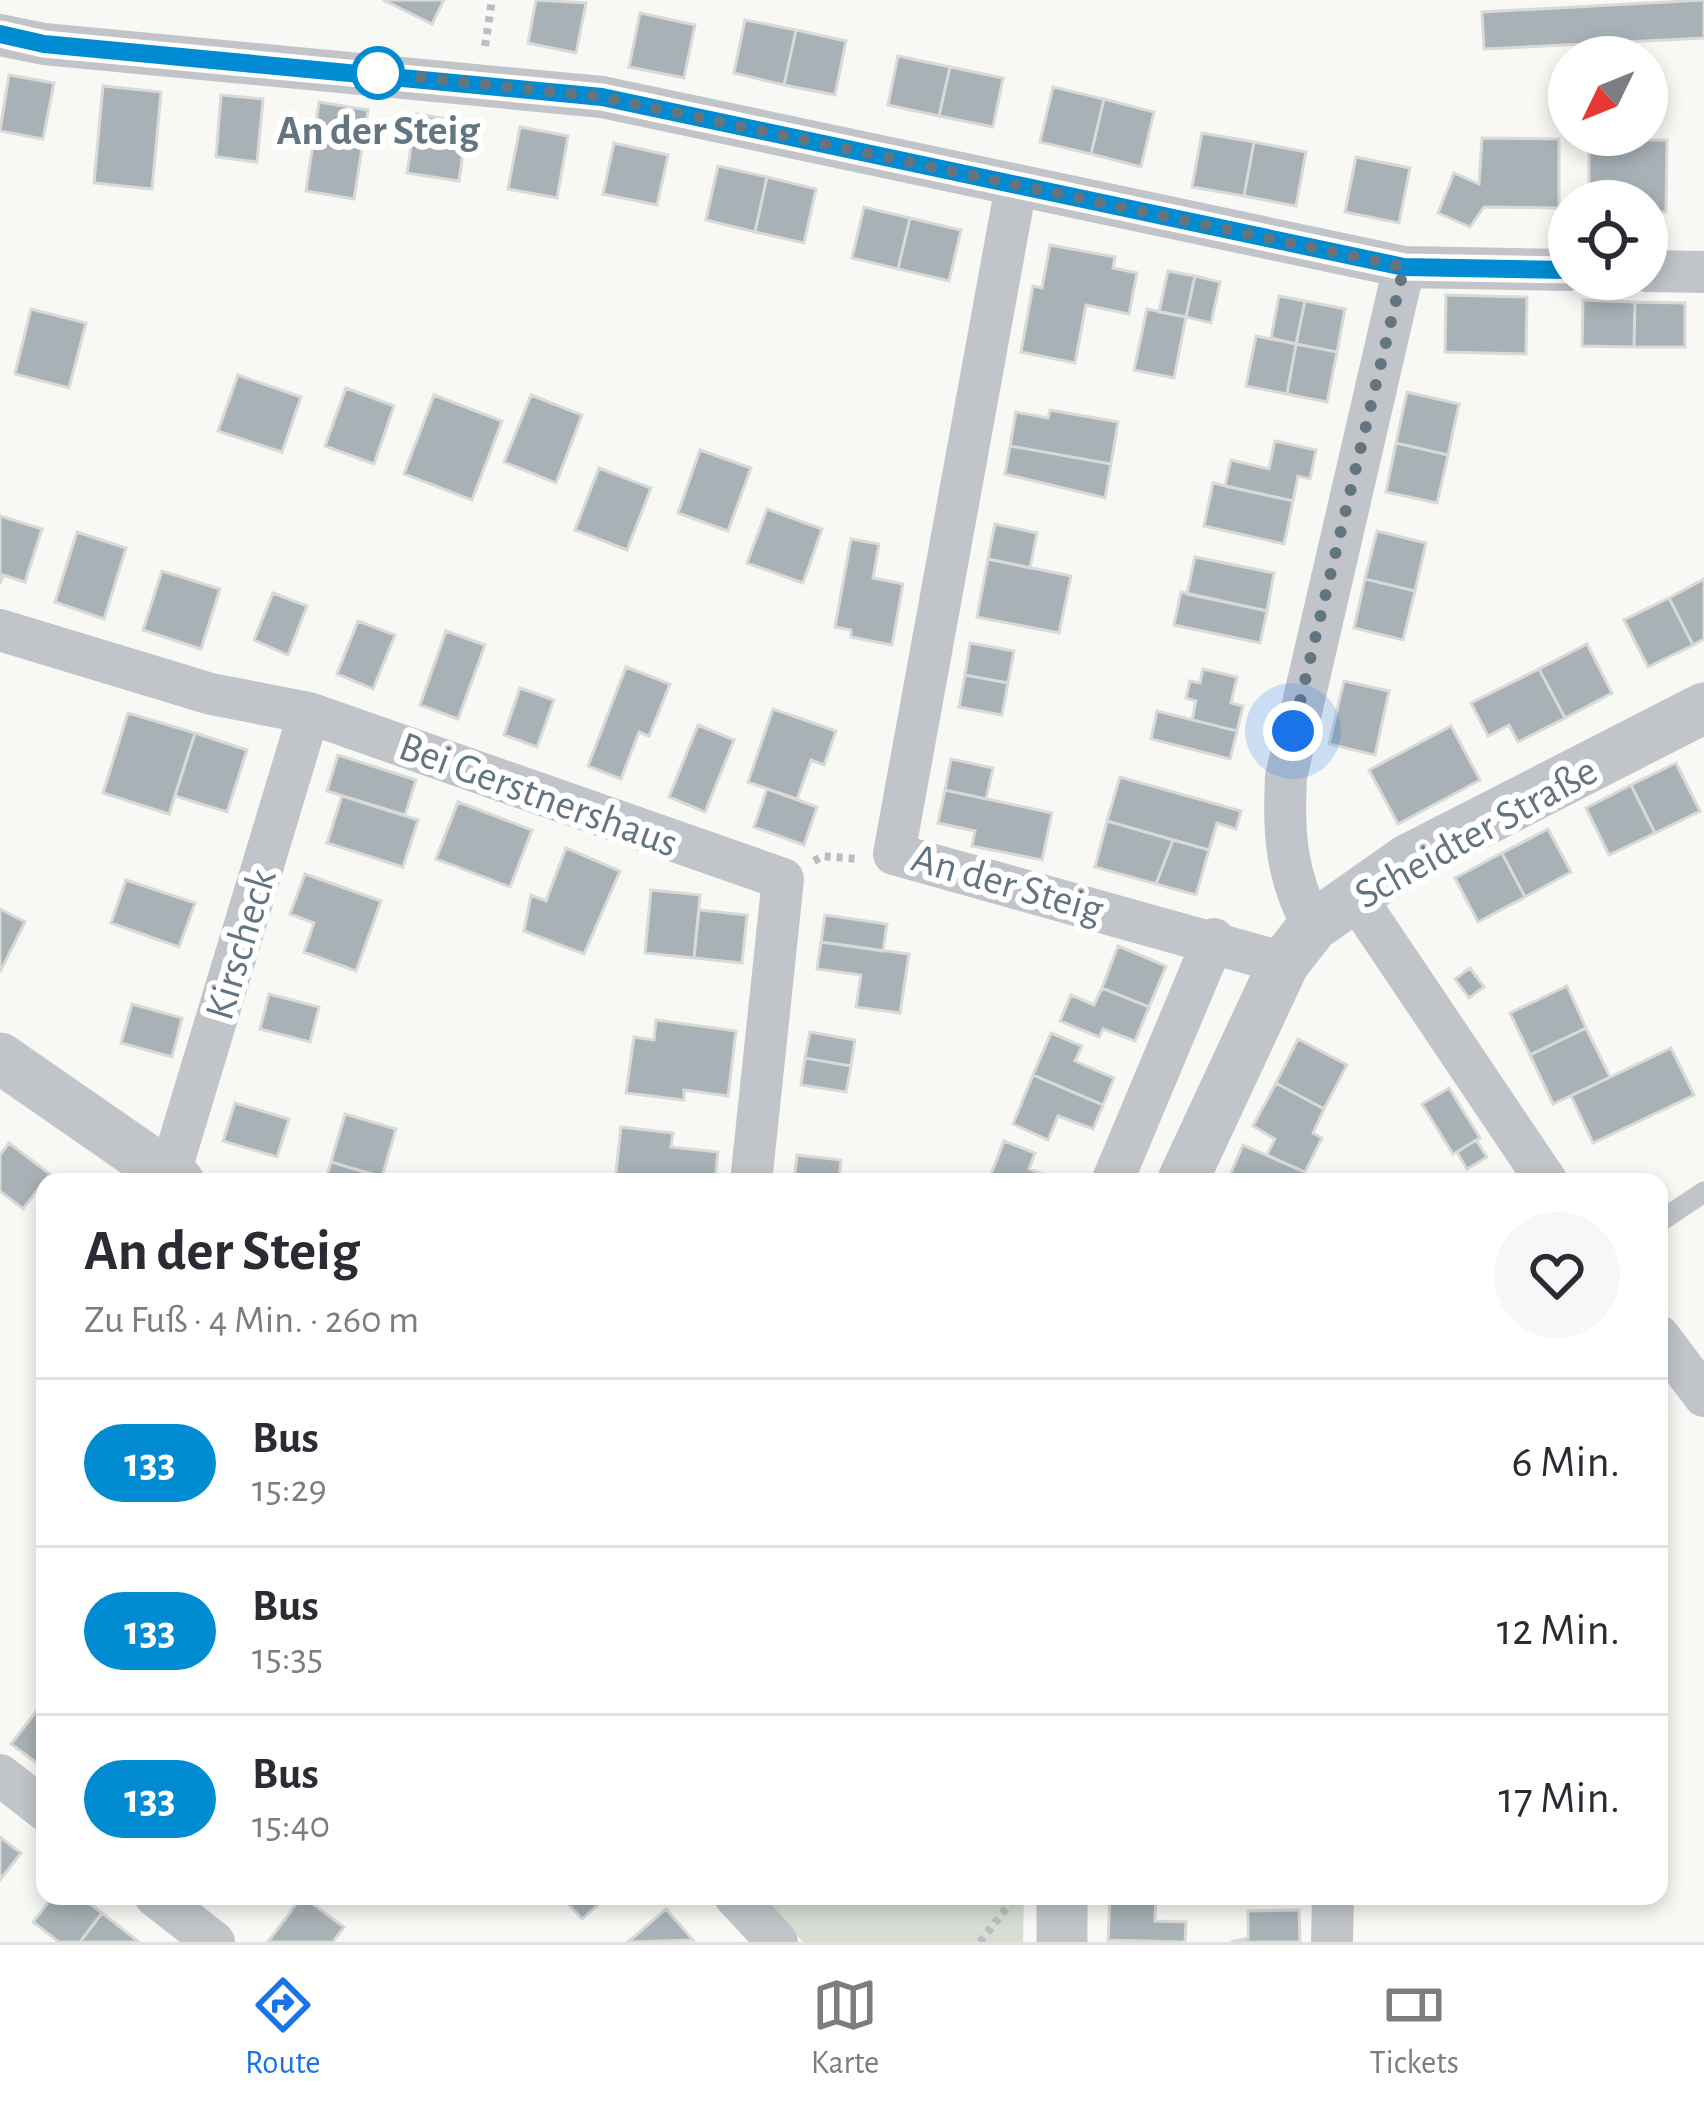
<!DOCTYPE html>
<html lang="de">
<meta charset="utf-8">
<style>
:root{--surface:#fff;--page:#f7f7f7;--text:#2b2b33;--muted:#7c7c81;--line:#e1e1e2;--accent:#1a73e8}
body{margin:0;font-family:"Alegreya Sans",sans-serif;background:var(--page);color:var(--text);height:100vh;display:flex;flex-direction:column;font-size:45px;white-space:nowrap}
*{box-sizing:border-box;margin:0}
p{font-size:39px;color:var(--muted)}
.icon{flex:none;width:66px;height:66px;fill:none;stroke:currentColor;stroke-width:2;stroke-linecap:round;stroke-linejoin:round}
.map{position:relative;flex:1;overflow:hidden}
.drawer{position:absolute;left:36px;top:1173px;width:1632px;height:732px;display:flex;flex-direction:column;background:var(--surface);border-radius:24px;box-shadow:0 6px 18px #0003}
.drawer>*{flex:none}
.badge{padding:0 24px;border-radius:39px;font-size:42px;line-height:78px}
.needle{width:78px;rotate:227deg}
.fabs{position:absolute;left:1548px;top:36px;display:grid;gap:24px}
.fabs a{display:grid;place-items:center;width:120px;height:120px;border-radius:50%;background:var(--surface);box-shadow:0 6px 18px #0003;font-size:60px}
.you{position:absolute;width:60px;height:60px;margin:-30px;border:9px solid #fff;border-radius:50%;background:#1a73e8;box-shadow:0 0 0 18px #1a73e833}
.map>.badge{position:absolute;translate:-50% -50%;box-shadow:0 0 0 6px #fff}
.round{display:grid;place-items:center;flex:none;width:126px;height:126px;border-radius:63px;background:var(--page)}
.head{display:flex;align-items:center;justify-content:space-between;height:204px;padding:0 48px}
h1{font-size:57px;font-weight:600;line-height:90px}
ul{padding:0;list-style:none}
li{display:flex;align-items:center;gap:36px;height:168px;padding:0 48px;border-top:3px solid var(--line)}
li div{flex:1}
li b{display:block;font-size:45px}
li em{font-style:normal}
li .badge{min-width:132px;font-weight:700;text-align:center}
.tab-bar{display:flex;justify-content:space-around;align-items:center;height:168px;border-top:3px solid var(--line);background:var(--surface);font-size:33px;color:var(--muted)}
.tab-bar a{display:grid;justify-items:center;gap:6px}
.tab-bar .current{color:var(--accent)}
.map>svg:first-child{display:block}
</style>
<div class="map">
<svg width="1704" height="1942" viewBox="0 0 1704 1942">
<rect width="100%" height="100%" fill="#f8f8f5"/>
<!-- green -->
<path fill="#d8ddd4" d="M764 1896H1024L1023 1942H803Z"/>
<!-- building -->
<path fill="#a7b1b6" stroke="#d9d9d7" stroke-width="3" d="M383 0H444L432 24Z
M536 0 586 3 576 53 528 43Z
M1704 0V38L1484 49 1482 12Z
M640 13 695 25 684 78 629 67Z
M745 20 796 30 784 85 734 73Z
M796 30 846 41 835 95 784 85Z
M898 56 950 67 939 116 888 105Z
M950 67 1003 78 993 127 939 116Z
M9 75 54 83 43 139 0 131Z
M103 86 161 92 152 189 94 183Z
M1053 87 1104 99 1091 154 1040 142Z
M221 95 263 99 257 162 216 157Z
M1104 99 1154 112 1141 167 1091 154Z
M319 102 368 110 354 199 306 191Z
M416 114 467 122 459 181 407 173Z
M520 127 568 136 557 198 508 189Z
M1202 133 1254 142 1244 196 1192 187Z
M1482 138 1559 139V208L1484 207 1470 227 1438 213 1454 173 1479 184Z
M1589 140H1667L1666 212H1647V201H1589Z
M1254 142 1306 152 1296 206 1244 196Z
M614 143 668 155 657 205 603 194Z
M1356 157 1410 168 1399 223 1345 212Z
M718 166 767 177 755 232 706 220Z
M767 177 816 189 804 243 755 232Z
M864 207 910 218 898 269 852 258Z
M910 218 961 230 949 281 898 269Z
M1050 245 1115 257 1113 268 1137 273 1129 314 1086 305 1075 363 1021 352 1033 286 1042 288Z
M1168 271 1195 276 1186 317 1159 312Z
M1195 276 1220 282 1211 323 1186 317Z
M1446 295 1527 297 1526 354 1445 352Z
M1279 296 1305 301 1296 344 1271 338Z
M1583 300 1635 302 1634 347 1582 346Z
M1305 301 1345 309 1337 352 1296 344Z
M1635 302 1685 303V347H1634Z
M31 309 86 323 69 388 15 374Z
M1147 309 1186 317 1174 378 1134 370Z
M1256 336 1296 344 1287 394 1246 386Z
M1296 344 1337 352 1327 402 1287 394Z
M238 375 301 397 282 452 218 431Z
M346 388 394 406 374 464 325 446Z
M1407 392 1459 404 1448 455 1396 443Z
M434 395 502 421 472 500 404 474Z
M531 395 582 415 556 483 504 462Z
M1050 410 1118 422 1111 464 1010 446 1016 412 1048 418Z
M1275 441 1316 450 1310 479 1298 476 1293 501 1225 486 1231 460 1269 469Z
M1396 443 1448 455 1437 503 1386 492Z
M1010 446 1111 464 1105 498 1005 474Z
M700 450 751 468 728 531 678 513Z
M599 468 651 488 627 550 575 530Z
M1213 483 1293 501 1284 544 1204 526Z
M767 509 822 529 803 583 747 563Z
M0 516 42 529 25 582 3 575 0 584Z
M995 524 1037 533 1030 568 988 559Z
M1377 531 1426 543 1415 591 1365 579Z
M77 532 126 548 104 619 55 602Z
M851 539 879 544 873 578 903 584 892 645 851 637V630L835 627Z
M1195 557 1274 573 1267 611 1187 594Z
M988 559 1071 576 1059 633 977 617Z
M162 571 220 589 201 649 143 630Z
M1365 579 1415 591 1403 640 1354 628Z
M1704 579V639L1693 645 1669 598Z
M1181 592 1267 611 1260 643 1174 625Z
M273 593 307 606 288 655 254 640Z
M1669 598 1693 645 1648 667 1624 620Z
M358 621 395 635 373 689 337 674Z
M446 631 485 645 458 719 420 705Z
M970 643 1014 651 1008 683 965 675Z
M1587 644 1612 693 1565 718 1539 669Z
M626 667 670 684 649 736 639 732 621 779 588 766Z
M1203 669 1237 677 1231 703 1243 706 1237 731 1192 720 1196 701 1186 698 1190 681 1200 683Z
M1539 669 1565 718 1518 742 1509 725 1488 736 1471 703Z
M965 675 1008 683 1002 715 959 707Z
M1344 681 1389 691 1375 755 1329 744Z
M520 688 554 700 537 747 504 735Z
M773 709 836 731 824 765 811 760 797 799 748 782Z
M1157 711 1237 731 1230 759 1151 739Z
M128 713 195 733 169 814 103 793Z
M698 725 734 740 705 812 669 797Z
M1451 726 1480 780 1398 824 1369 770Z
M195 733 247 750 227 812 175 796Z
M338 755 416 780 405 815 327 791Z
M951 759 993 768 986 799 945 790Z
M1676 763 1700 811 1655 833 1631 785Z
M1120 777 1241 811 1236 829 1217 823 1209 850 1107 821Z
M1631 785 1655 833 1609 855 1586 808Z
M767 789 817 807 804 845 754 827Z
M945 790 1052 813 1042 860 972 846 975 831 938 823Z
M342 796 418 820 403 867 327 843Z
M458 802 532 830 510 887 436 859Z
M1107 821 1173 840 1156 884 1095 867Z
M1548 829 1571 872 1525 897 1502 853Z
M1173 840 1209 850 1196 895 1156 884Z
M566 848 620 871 584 954 524 931 531 895 546 901Z
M1502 853 1525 897 1478 922 1455 878Z
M305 874 381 901 356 971 304 952 314 923 290 914Z
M126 880 195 903 179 947 111 923Z
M651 890 700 895 694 958 645 953Z
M0 909 25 922 0 972Z
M699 910 747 915 742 963 694 958Z
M825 915 887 924 883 951 821 942Z
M821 942 909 954 900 1013 856 1007 861 975 817 969Z
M1118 946 1166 966 1149 1007 1102 988Z
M1470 968 1484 987 1469 998 1455 979Z
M1567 986 1586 1028 1530 1055 1510 1013Z
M1102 988 1149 1007 1135 1041 1103 1029 1099 1037 1060 1021 1071 995 1094 1005Z
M269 994 319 1007 310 1042 260 1029Z
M132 1004 182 1018 172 1057 121 1043Z
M656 1020 736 1031 728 1096 684 1090V1100L626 1093 634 1037 654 1040Z
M1586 1028 1610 1077 1553 1104 1530 1055Z
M810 1032 855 1040 851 1066 805 1058Z
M1051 1033 1082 1046 1075 1061 1114 1078 1103 1105 1033 1075Z
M1298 1039 1347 1065 1324 1109 1276 1083Z
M1671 1048 1694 1095 1593 1143 1571 1096Z
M805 1058 851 1066 846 1092 801 1085Z
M1033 1075 1103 1105 1093 1129 1058 1116 1048 1140 1013 1124Z
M1276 1083 1324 1109 1313 1133 1322 1138 1305 1172 1267 1155 1275 1139 1253 1126Z
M1449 1088 1480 1138 1453 1154 1422 1104Z
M235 1103 289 1119 277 1157 223 1141Z
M345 1114 396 1129 382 1177 331 1162Z
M621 1127 673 1133 671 1147 718 1152 715 1182H615Z
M1476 1140 1487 1157 1467 1169 1457 1152Z
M1004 1141 1035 1153 1029 1169 1063 1182H988Z
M9 1143 50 1174 23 1209 0 1191V1155Z
M1243 1145 1305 1172 1301 1182H1227Z
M797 1155 841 1160 839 1182 794 1180Z
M331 1162 382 1177 381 1182H325Z
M45 1700V1769L11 1744Z
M0 1837 21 1853 0 1880Z
M53 1896H80L102 1913 80 1942H59L33 1922Z
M302 1896 344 1927 333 1942H268Z
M561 1896H608L582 1919Z
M1110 1896H1156L1155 1921 1186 1922 1185 1942 1108 1940Z
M666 1909 693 1940 628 1942Z
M1299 1910 1300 1942H1231L1248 1938V1911Z
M102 1913 139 1942H80Z"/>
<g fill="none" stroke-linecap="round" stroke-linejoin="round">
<!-- path -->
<path stroke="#bbbec0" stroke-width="8" stroke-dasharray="6 6" stroke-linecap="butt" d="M485 46 492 0
M814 861 823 856 857 859
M980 1942 1016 1896"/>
<!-- service -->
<path stroke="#c1c5c9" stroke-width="21" d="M1659 1222 1704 1192"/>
<!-- minor -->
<path stroke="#c1c5c9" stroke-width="42" d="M0 35 44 44 602 97 1404 267 1569 270
M1016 186 894 854 1284 963
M1647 271 1704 272
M0 630 211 694 309 713 783 879 751 1182
M1354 895 1547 1182
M1313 926C1286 876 1283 833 1286 777L1404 267
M169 1176 309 713
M1112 1182 1214 939
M1659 1336 1704 1396
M0 1775 45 1810
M155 1896 214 1942
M735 1896 777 1942
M1332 1942 1333 1896"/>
<!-- tertiary -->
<path stroke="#c1c5c9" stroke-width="51" d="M0 1058 179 1182
M1182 1182 1284 963 1313 926 1407 860 1704 708
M1062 1942V1896"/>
</g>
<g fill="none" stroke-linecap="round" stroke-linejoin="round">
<!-- line casing -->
<g stroke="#fff" stroke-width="27">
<path id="line" d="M0 34 44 44 602 97 1404 267 1569 270"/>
</g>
<!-- line -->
<use href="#line" stroke="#008bd2" stroke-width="18"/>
<!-- walk -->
<path stroke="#637580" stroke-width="12" stroke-dasharray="0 21.6" d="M378 73 602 97 1404 267 1293 731"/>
</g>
<!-- markers -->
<circle fill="#fff" stroke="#008bd2" stroke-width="6" cx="378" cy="73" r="24"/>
<g text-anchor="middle" stroke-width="12" stroke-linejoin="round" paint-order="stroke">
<!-- stop labels -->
<g font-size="42" font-weight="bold" fill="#637580" stroke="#fff">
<text x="378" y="144">An der Steig</text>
</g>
<!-- street labels -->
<g font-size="42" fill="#637580" stroke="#fff">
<text transform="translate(539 793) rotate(20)" y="15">Bei Gerstnershaus</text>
<text transform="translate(1475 831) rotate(-29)" y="15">Scheidter Straße</text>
<text transform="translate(1008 882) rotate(16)" y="15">An der Steig</text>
<text transform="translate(239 944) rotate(-73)" y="15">Kirscheck</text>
</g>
</g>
</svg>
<div class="fabs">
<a><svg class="needle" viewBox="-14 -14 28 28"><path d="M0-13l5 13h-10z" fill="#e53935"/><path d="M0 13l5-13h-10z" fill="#7c7c81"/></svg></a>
<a><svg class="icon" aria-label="locate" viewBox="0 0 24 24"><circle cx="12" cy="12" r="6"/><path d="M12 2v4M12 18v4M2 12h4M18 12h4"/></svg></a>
</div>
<div class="you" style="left:1293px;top:731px"></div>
<section class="drawer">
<div class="head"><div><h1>An der Steig</h1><p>Zu Fuß · 4 Min. · 260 m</p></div><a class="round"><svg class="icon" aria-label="heart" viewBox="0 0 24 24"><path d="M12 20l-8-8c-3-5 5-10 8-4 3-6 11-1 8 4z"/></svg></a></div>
<ul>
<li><span class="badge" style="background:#008bd2;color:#fff">133</span><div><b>Bus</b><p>15:29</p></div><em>6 Min.</em></li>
<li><span class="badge" style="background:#008bd2;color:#fff">133</span><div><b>Bus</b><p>15:35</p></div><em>12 Min.</em></li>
<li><span class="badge" style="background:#008bd2;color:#fff">133</span><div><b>Bus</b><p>15:40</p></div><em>17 Min.</em></li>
</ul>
</section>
</div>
<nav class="tab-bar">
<a class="current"><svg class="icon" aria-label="directions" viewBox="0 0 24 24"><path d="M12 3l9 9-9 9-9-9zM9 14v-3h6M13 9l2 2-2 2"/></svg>Route</a>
<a><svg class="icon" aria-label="map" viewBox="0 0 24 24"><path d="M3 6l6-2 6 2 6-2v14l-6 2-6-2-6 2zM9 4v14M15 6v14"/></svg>Karte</a>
<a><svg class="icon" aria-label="tickets" viewBox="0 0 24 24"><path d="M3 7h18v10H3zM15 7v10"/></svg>Tickets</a>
</nav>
